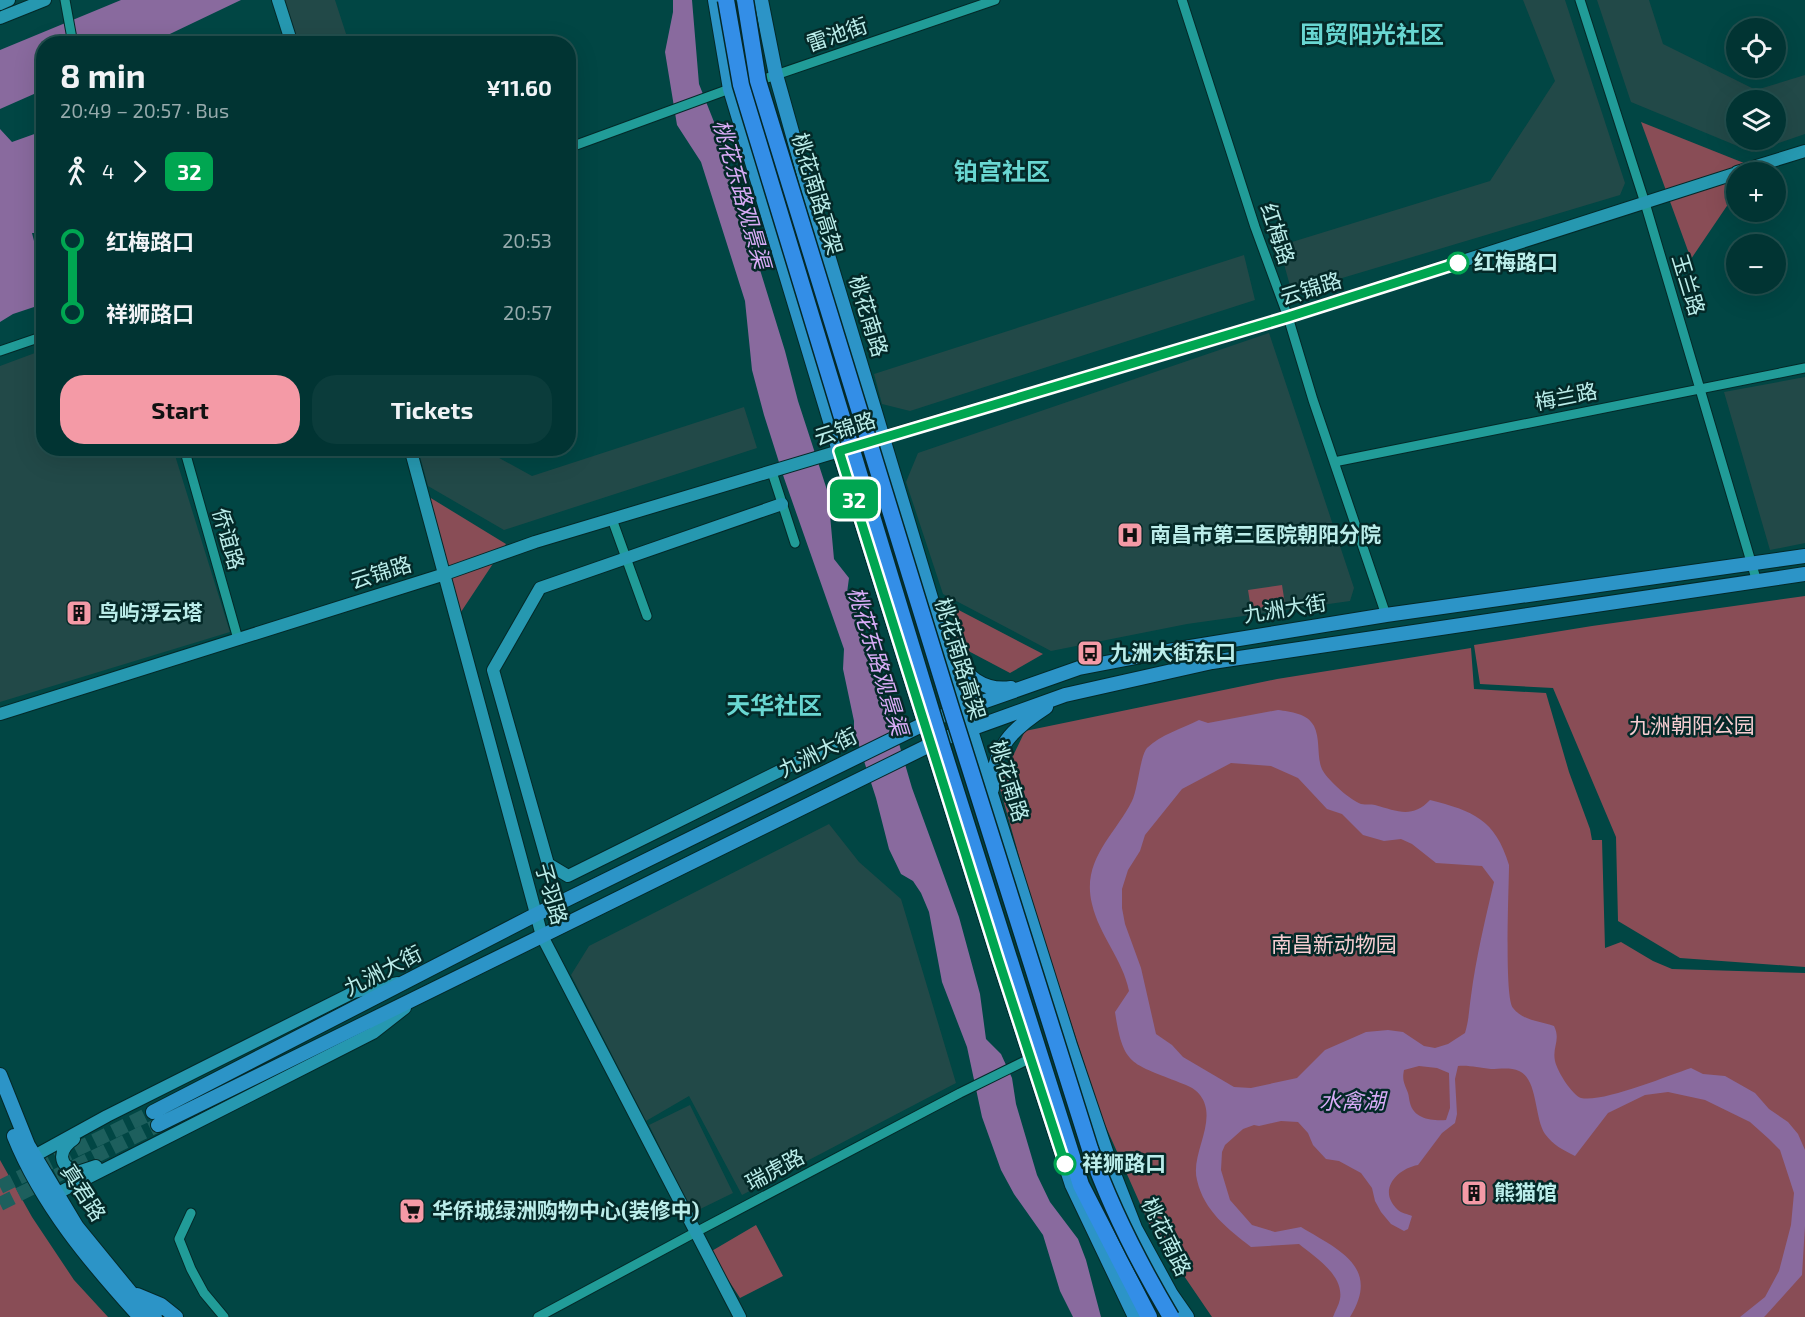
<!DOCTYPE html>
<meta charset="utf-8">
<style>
:root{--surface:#013433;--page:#0b3c3b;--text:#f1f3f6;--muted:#96aaac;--line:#234f4e;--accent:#f49aa6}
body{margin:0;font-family:"Exo 2","Noto Sans SC",sans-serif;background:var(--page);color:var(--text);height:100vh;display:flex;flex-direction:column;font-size:22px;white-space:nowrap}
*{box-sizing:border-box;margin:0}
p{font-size:20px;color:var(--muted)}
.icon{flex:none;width:33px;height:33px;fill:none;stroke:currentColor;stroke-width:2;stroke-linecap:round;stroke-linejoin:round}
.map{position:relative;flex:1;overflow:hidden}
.sheet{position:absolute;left:36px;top:36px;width:540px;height:420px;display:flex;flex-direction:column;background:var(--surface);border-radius:24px;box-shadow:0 6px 24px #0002,0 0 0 2px var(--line)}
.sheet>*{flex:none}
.badge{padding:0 12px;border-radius:9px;font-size:21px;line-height:39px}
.fabs{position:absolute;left:1726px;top:18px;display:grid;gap:12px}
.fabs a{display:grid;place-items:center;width:60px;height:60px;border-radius:50%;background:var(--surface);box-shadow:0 6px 24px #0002,0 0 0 2px var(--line);font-size:30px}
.map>.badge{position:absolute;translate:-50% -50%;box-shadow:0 0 0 3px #fff}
.legs{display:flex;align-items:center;gap:9px;height:66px;padding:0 24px;font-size:20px}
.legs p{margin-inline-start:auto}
.summary{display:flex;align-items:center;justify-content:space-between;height:102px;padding:0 24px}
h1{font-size:33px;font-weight:700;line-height:45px}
.cta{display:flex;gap:12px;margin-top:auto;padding:12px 24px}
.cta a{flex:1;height:69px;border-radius:24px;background:var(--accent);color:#111;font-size:24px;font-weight:700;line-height:69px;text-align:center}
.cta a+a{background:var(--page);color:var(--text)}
ul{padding:0 24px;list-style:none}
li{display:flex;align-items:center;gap:21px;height:72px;font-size:22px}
li i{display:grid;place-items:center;width:9px;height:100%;margin:0 8px;background:currentColor}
li i::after{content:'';width:15px;height:15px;margin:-8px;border:4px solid;border-radius:50%;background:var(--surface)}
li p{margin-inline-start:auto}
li:first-child i{background:linear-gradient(#0000 50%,currentColor 0)}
li:last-child i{background:linear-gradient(currentColor 50%,#0000 0)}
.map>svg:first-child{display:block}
</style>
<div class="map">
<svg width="1805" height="1317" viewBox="0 0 1805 1317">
<rect width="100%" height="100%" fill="#014644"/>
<!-- built -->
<path fill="#224948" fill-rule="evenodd" d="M281 0H335L349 43H293Z
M1523 0H1565L1625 183 1620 195 1292 293 1279 246 1490 181 1555 81Z
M1597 0H1649L1663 44 1756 90 1805 75V134L1752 152 1631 102ZM1737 100H1776V140H1737Z
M1244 255 1255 300 910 411 882 404 874 374Z
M1269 333 1354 588 1350 601 1187 624 1051 651 943 594 906 482 918 453Z
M43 350 44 448 173 449 230 632 0 702V366Z
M1805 377V543L1770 550 1724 392Z
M744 407 757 448 504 530 428 486 418 449H483L532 476Z
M829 824 859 862 901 899 956 1083 742 1195 689 1096 646 1121 571 975 589 946Z
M690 1105 733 1193 692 1213 649 1125Z"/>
<!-- green -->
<path fill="#894d56" d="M1641 122 1754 167 1737 172V191L1691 259Z
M416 489 506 544 453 624Z
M1282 585 1285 604 1251 609 1248 590Z
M1805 596V967L1680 958 1618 921 1616 837 1553 688 1480 684 1474 645 1592 626Z
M951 606 1043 654 1010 673 957 645Z
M1471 648 1474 689 1546 693 1569 772 1590 829 1592 840H1602L1605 948 1621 942 1653 961 1672 969 1805 973V1317H1212L1150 1226 1102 1118 1033 906 999 785 1025 731 1277 679Z
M0 1160 32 1217 74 1280 108 1317H0Z
M756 1225 783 1276 740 1298 710 1252Z"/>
<!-- water -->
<path fill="#896a9e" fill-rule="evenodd" d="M121 0H241L151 43 44 44 43 90 0 109V50Z
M673 0H692L699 84 716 127 785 351 798 401 828 493 834 559 849 578 847 593 857 602 858 620 867 636 869 653 877 674 880 695 888 706 912 788 959 917 980 994 986 1039 1001 1054 1012 1078 1016 1104 1037 1175 1050 1202 1078 1239 1086 1260 1101 1317H1073L1060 1291 1043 1235 1014 1194 1001 1170 982 1117 967 1047 942 982 929 912 921 893 913 881 901 874 889 849 876 798 854 730V721L843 669 844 649 784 478 764 415 752 370 745 301 701 162 677 125 665 52 673 12Z
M0 129 12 142 40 132 44 135 43 233H32L34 241 43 244V304L13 314 0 322Z
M1278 710C1291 712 1307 713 1314 726 1321 740 1316 759 1323 771 1329 781 1350 800 1361 804 1366 805 1371 804 1375 805 1397 811 1412 819 1430 800 1473 811 1495 819 1509 865 1509 886 1504 997 1513 1008 1523 1021 1540 1021 1554 1026 1561 1040 1552 1047 1555 1061 1557 1071 1572 1095 1581 1098 1602 1103 1667 1076 1691 1068L1703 1074 1725 1076 1755 1093 1769 1109 1788 1122 1798 1134 1805 1150V1226L1802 1275 1766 1315 1764 1317H1740L1765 1297 1779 1271 1791 1225 1794 1193 1780 1150 1769 1139 1750 1122 1705 1100 1668 1092 1645 1095 1608 1113 1575 1156C1563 1150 1553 1145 1545 1134 1534 1117 1538 1079 1519 1071 1511 1067 1499 1069 1491 1069 1479 1068 1470 1065 1458 1066L1455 1079 1457 1114 1455 1123 1442 1133 1418 1165C1396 1169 1377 1191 1398 1210 1401 1213 1408 1214 1412 1216L1408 1229 1404 1231 1391 1224 1381 1212 1375 1201 1372 1188 1361 1173 1339 1161 1326 1159 1313 1145 1308 1133 1298 1122 1281 1121 1259 1126 1254 1125 1243 1129 1225 1145 1222 1152 1221 1170 1230 1200 1252 1225 1275 1232 1301 1227C1339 1250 1381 1267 1350 1317H1333C1335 1311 1339 1305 1340 1299 1344 1275 1315 1257 1299 1244L1251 1247C1228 1229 1204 1211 1197 1180 1190 1153 1219 1120 1200 1095 1194 1087 1185 1085 1176 1081 1131 1063 1123 1065 1115 1012L1129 991C1123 960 1099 935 1092 904 1081 860 1115 835 1132 801 1138 789 1140 756 1147 748 1160 735 1183 728 1199 720L1208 723ZM1231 763 1271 766 1298 778 1327 809 1342 814 1363 835 1384 841 1401 839 1412 844 1436 863 1482 866 1494 882C1485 920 1476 958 1471 996 1469 1009 1469 1020 1465 1033L1448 1044 1435 1048 1424 1046 1403 1032 1388 1030 1366 1032 1325 1050 1297 1078 1251 1088 1234 1087 1183 1057 1172 1045 1156 1034 1141 968 1125 924 1122 908V889L1128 870 1140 851 1145 835 1182 789ZM1419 1066 1437 1068 1449 1073 1450 1108 1446 1120C1432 1121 1414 1119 1410 1103 1409 1100 1409 1096 1408 1093 1404 1083 1402 1080 1404 1070Z"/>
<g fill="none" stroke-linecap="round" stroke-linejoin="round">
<!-- primary-tunnel -->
<path stroke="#1d5f5d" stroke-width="14" stroke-dasharray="14 7" stroke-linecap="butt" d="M0 1187 153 1112
M0 1204 158 1125"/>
<!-- street casing -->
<g stroke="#042928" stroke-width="11">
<path id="street" d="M65 0 73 44
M1182 0 1255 227 1288 317 1313 400 1386 615
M1580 0 1645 203 1757 582
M758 81 995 0
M568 148 735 87
M0 351 44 336
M184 448 238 639
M1334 462 1805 368
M772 472 795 543
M612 519 647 616
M191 1213 179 1239 191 1269 204 1293 224 1317
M538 1317 696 1232 960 1093 1031 1058"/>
</g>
<!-- secondary casing -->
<g stroke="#042928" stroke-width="14">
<path id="secondary" d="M278 0 292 44
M0 4 9 0
M0 18 45 0
M1737 172 1805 151
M874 440 1288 317 1737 173
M410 448 542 936 740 1317
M782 504 540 588 493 670 548 864 568 876 832 745
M0 714 445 574 535 542 846 449
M74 1139C58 1150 57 1166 78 1172L96 1166
M27 1160 107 1116 354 992 397 983
M50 1197 373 1033 405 1008"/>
</g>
<!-- primary casing -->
<g stroke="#042928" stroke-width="16">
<path id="primary" d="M715 0 730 89 839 451 999 961 1072 1185 1135 1317
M761 0 776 75 806 182 964 708 1070 1045 1112 1169 1135 1228 1171 1294 1187 1317
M952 653C965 676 983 692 1011 688
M992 789C994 746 1012 729 1046 707
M0 1075 28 1145 77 1227 131 1293 155 1317
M153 1112 531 917 934 719 1079 668 1178 649 1386 615 1805 556
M158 1125 940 740 1065 695 1212 662 1805 574
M14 1136C42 1205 90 1262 140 1317
M137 1295 161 1305 176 1317"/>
</g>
<!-- highway casing -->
<g stroke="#042928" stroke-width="19">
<path id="highway" d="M944 753 1081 1185 1149 1317"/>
</g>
<!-- street -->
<use href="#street" stroke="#219c98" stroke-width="9"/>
<!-- secondary -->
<use href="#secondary" stroke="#2698b0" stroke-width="12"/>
<!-- primary -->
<use href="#primary" stroke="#2c94c7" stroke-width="14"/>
<!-- highway -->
<use href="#highway" stroke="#338ee7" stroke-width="16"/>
<!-- highway-bridge casing -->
<g stroke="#042928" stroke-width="19" stroke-linecap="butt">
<path id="highway-bridge" d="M726 0 741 85 944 753
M745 0 758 81 950 705 1090 1149C1111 1209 1139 1263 1171 1317"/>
</g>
<!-- highway-bridge -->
<use href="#highway-bridge" stroke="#338ee7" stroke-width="16"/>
</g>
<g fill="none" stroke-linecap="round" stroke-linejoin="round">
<!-- line-1 casing -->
<g stroke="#fff" stroke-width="14">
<path id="line-1" d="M1065 1164 999 961 839 451 1288 317 1458 263"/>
</g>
<!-- line-1 -->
<use href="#line-1" stroke="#00a651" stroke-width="9"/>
</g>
<!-- icons -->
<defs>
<g id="hospital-square" transform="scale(1.35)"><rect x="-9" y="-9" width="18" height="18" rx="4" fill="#f49aa6" stroke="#042928"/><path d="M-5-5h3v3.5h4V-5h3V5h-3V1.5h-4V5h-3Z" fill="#111"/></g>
<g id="building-square" transform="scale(1.35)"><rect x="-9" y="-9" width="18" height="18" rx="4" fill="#f49aa6" stroke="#042928"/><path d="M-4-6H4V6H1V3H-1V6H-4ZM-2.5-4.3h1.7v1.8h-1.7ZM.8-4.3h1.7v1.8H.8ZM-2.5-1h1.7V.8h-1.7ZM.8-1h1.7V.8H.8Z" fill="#111"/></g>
<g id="bus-square" transform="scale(1.35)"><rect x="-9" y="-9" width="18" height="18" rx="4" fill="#f49aa6" stroke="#042928"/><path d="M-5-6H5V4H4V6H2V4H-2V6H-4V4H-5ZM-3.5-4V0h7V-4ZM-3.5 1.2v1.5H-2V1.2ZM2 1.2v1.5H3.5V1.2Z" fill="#111"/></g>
<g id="supermarket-square" transform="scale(1.35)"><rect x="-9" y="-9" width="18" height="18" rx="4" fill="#f49aa6" stroke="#042928"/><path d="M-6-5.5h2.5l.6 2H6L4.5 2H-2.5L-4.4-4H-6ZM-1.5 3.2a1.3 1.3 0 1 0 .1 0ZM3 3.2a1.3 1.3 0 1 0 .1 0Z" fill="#111"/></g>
</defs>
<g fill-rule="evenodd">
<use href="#hospital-square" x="1130" y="535"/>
<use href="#building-square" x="79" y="613"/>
<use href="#bus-square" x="1090" y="653"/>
<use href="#building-square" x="1474" y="1193"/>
<use href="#supermarket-square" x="412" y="1211"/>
</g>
<!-- markers -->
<g fill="#fff" stroke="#00a651" stroke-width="3">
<circle cx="1458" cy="263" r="10"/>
<circle cx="1065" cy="1164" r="10"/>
</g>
<g text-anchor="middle" stroke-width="5" stroke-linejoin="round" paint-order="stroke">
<!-- street labels -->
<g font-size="21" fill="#bbedea" stroke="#042928">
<text transform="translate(837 35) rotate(-19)" y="7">雷池街</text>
<text transform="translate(817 194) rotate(73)" y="7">桃花南路高架</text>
<text transform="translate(1277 234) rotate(71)" y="7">红梅路</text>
<text transform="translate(1688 285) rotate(73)" y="7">玉兰路</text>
<text transform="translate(1311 289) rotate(-17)" y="7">云锦路</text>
<text transform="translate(868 316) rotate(73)" y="7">桃花南路</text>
<text transform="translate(1566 397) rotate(-11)" y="7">梅兰路</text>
<text transform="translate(845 429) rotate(-18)" y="7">云锦路</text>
<text transform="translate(228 539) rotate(74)" y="7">侨谊路</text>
<text transform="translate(381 573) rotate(-17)" y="7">云锦路</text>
<text transform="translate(1285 609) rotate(-9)" y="7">九洲大街</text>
<text transform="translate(960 659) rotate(73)" y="7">桃花南路高架</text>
<text transform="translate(818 753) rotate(-26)" y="7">九洲大街</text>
<text transform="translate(1009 781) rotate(73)" y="7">桃花南路</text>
<text transform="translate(551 894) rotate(74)" y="7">子羽路</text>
<text transform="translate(383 971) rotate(-27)" y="7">九洲大街</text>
<text transform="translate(775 1170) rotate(-28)" y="7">瑞虎路</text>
<text transform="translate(83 1193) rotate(57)" y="7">真君路</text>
<text transform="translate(1166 1237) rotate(64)" y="7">桃花南路</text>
</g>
<!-- stop labels -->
<g font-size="21" font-weight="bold" fill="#bbedea" stroke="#042928" text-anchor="start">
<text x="1474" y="270">红梅路口</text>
<text x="1082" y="1171">祥狮路口</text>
</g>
<!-- poi labels -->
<g font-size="21" font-weight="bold" fill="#bbedea" stroke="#042928" text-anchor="start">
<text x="1150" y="542">南昌市第三医院朝阳分院</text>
<text x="98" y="620">鸟屿浮云塔</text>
<text x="1110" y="660">九洲大街东口</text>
<text x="1494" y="1200">熊猫馆</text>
<text x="432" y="1218">华侨城绿洲购物中心(装修中)</text>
</g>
<!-- park labels -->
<g font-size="21" fill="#f6cdd1" stroke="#042928">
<text x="1692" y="733">九洲朝阳公园</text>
<text x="1334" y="952">南昌新动物园</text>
</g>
<!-- water labels -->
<g font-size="22" font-style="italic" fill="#d9acf7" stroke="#042928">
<text transform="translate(742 194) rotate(74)" y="8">桃花东路观景渠</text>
<text transform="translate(878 661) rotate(73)" y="8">桃花东路观景渠</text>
<text x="1352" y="1109">水禽湖</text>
</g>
<!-- quarter labels -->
<g font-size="24" font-weight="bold" fill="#69d7d2" stroke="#042928">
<text x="1372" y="43">国贸阳光社区</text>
<text x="1002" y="180">铂宫社区</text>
<text x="774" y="714">天华社区</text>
</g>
</g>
</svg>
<div class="fabs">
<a><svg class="icon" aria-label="locate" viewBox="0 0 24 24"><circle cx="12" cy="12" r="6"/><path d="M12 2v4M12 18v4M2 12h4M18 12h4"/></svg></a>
<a><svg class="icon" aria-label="layers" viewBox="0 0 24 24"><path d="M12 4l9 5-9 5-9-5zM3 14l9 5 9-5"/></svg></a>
<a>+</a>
<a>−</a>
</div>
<b class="badge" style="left:854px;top:499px;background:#00a651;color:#fff">32</b>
<section class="sheet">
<div class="summary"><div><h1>8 min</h1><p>20:49 – 20:57 · Bus</p></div><b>¥11.60</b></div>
<div class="legs"><svg class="icon" aria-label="walk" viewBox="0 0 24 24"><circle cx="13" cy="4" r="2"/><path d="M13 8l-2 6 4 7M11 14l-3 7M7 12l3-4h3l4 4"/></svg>4<svg class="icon" aria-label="forward" viewBox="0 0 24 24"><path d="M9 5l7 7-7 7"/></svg><b class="badge" style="background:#00a651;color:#fff">32</b></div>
<ul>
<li><i style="color:#00a651"></i><b>红梅路口</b><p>20:53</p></li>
<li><i style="color:#00a651"></i><b>祥狮路口</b><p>20:57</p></li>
</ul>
<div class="cta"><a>Start</a><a>Tickets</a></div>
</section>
</div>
